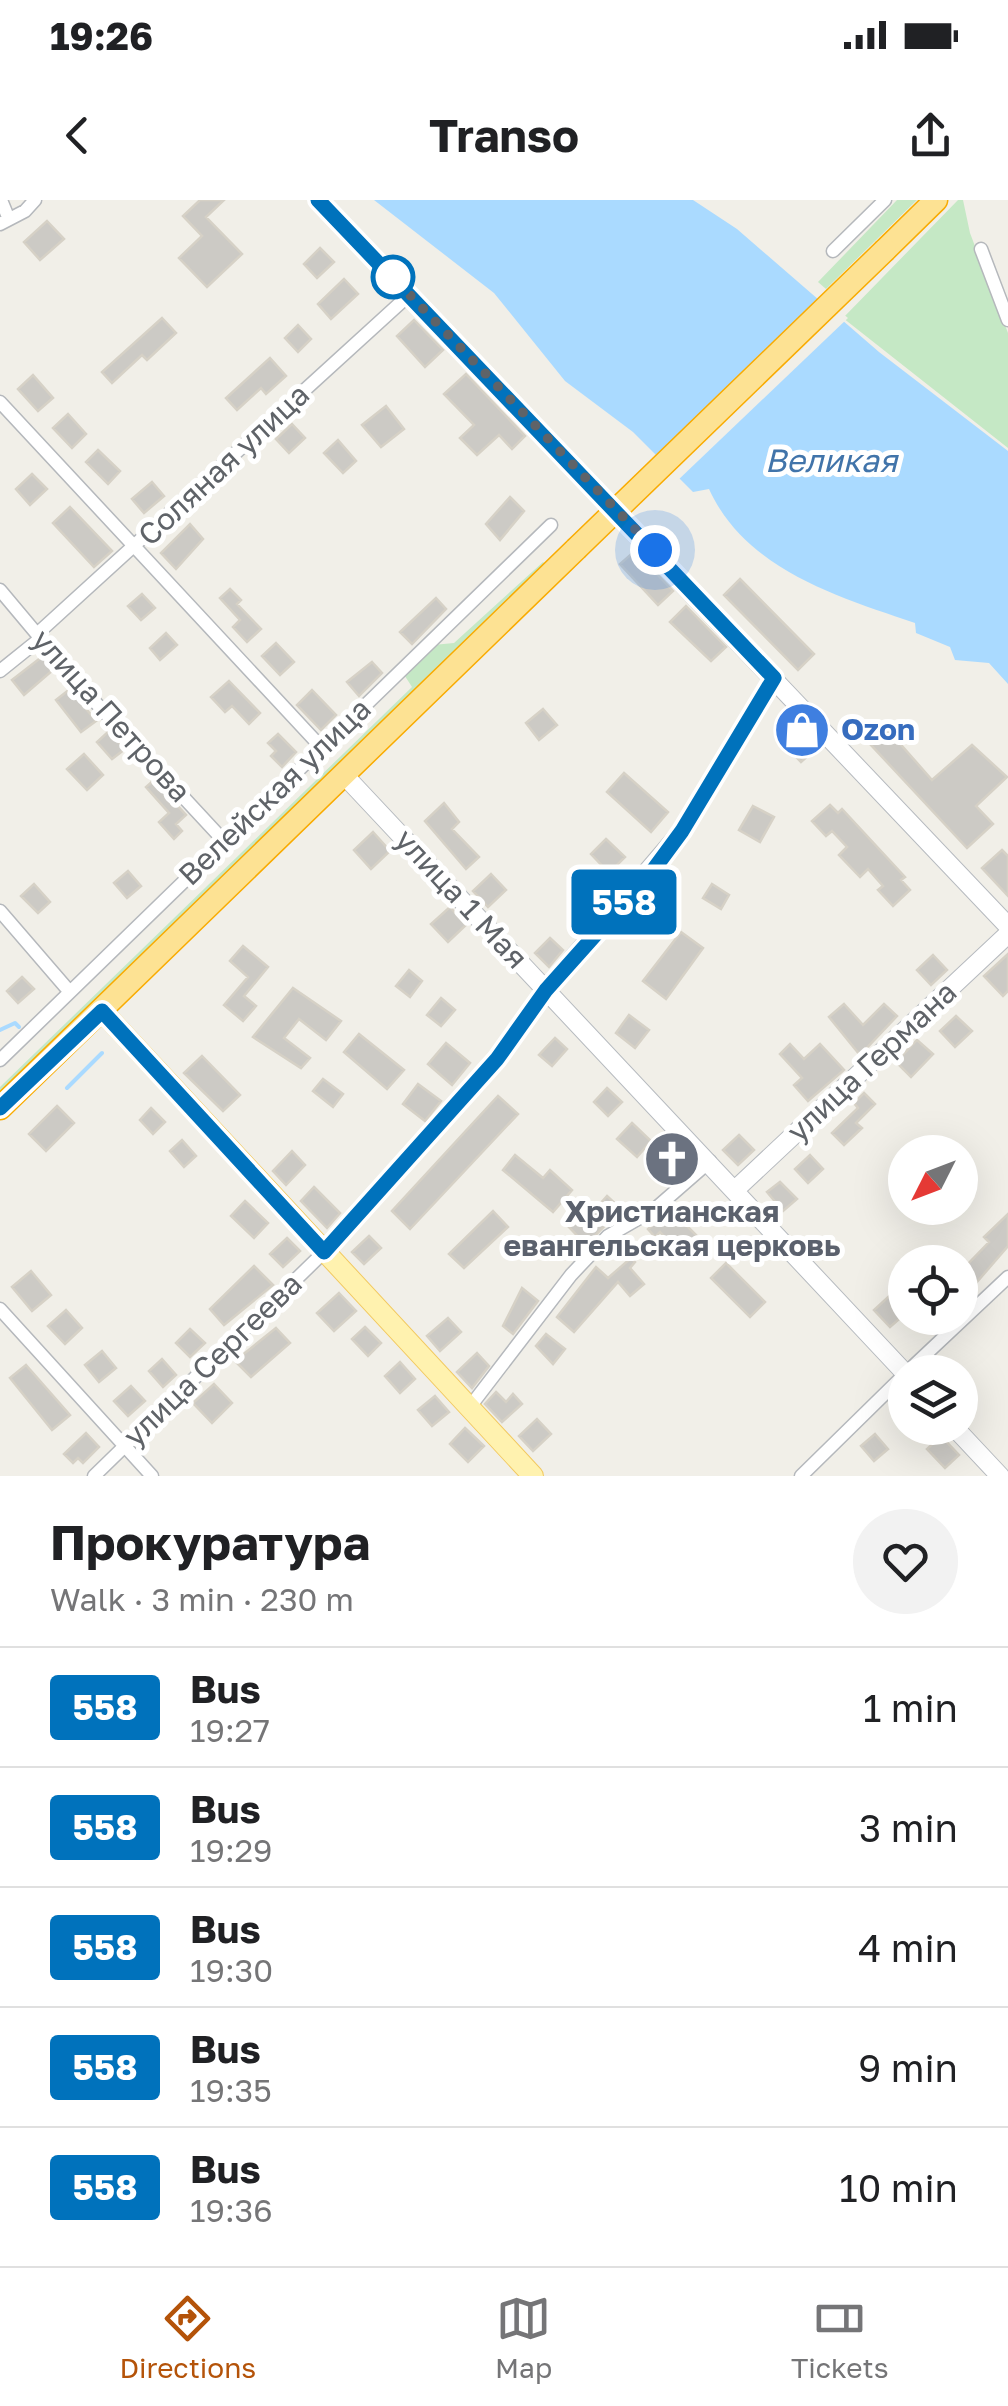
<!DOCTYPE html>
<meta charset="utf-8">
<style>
:root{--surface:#fff;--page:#f2f2f2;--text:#202124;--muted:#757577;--line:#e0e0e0;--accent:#b45309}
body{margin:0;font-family:"Golos Text",sans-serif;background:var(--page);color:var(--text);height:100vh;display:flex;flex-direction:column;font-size:38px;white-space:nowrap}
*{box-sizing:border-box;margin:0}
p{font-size:32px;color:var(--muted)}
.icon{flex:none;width:55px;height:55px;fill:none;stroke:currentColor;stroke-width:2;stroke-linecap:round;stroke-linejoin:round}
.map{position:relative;height:1276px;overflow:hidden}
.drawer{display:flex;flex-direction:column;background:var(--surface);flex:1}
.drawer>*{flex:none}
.badge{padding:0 20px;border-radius:8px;font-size:35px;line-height:65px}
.needle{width:65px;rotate:228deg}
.controls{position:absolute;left:888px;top:935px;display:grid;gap:20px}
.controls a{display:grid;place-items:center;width:90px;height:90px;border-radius:50%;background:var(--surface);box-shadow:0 10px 40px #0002;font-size:50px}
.you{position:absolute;width:50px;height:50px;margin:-25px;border:8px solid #fff;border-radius:50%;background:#1a73e8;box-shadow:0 0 0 15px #1a73e833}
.map>.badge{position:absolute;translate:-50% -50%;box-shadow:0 0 0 5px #fff}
.round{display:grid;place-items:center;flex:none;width:105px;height:105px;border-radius:52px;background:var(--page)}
.overview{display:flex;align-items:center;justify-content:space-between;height:170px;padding:0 50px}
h1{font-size:48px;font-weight:700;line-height:75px}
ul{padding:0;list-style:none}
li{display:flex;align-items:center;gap:30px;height:120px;padding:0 50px;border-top:2px solid var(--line)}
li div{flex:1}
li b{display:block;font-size:38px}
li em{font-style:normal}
li .badge{min-width:110px;font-weight:700;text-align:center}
.status{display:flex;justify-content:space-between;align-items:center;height:70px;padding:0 50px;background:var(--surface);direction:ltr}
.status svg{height:28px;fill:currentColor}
header{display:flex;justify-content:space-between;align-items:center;height:130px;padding:0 50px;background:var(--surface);font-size:45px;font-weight:700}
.tab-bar{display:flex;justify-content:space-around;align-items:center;height:140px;border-top:2px solid var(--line);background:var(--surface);font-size:28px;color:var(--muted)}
.tab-bar a{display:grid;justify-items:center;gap:5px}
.tab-bar .on{color:var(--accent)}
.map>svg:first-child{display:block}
</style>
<div class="status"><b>19:26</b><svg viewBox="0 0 49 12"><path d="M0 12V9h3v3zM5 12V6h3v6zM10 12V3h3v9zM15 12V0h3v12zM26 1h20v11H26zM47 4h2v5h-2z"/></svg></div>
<header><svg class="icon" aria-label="back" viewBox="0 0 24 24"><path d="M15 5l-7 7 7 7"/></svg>Transo<svg class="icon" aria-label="share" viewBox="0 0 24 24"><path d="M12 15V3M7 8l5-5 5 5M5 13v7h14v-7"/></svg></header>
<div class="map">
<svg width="1008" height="1276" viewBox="0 0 1008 1276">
<rect width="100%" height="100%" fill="#f1efe8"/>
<!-- green -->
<path fill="#c5e8c5" d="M897 0H917L826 89 818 82Z
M958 0H963L970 33 1008 133V248L843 118Z
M543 362 549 367 0 893V887L412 487 403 473 433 445 454 443Z"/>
<!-- water -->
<path fill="#aadaff" d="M374 0H693L737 29 879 152 1008 251V484L989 463 955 460 950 447 916 433 915 423C839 397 746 370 709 289L693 292 633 232 565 181 494 93Z"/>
<!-- pier -->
<path fill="#f1efe8" d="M825 99 848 118 676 282 657 263Z"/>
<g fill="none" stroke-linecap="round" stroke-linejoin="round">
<!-- stream -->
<path stroke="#aadaff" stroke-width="4" d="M0 830 15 823 19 827
M67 888 102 853"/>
</g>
<!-- building -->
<path fill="#cccac5" stroke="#d6d1c6" stroke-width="2.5" d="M200 0H224L206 17 242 54 207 87 179 58 202 36 183 16Z
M47 21 64 39 40 60 24 42Z
M320 48 334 62 317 78 304 64Z
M344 79 358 94 331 119 318 104Z
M162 118 176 133 147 160 142 155 112 183 102 172Z
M414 120 443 150 425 167 397 136Z
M298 125 311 139 298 152 285 138Z
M270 158 286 176 266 194 261 188 237 210 226 198Z
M466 174 525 236 512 249 499 235 477 255 460 238 474 225 444 194Z
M33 175 53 198 38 211 18 189Z
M386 206 404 229 381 247 362 225Z
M68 214 86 234 72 248 53 228Z
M292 224 305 238 289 253 276 239Z
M338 240 356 261 343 273 324 253Z
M98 250 120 271 108 284 86 262Z
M32 274 47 289 30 305 16 289Z
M152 282 164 296 144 313 132 299Z
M510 297 524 311 500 340 486 324Z
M70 307 112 351 94 367 53 323Z
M190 324 203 339 176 369 161 353Z
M635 351 673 391 658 405 620 364Z
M740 379 814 454 798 470 724 395Z
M230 389 241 400 237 404 261 429 247 442 233 427 240 420 220 398Z
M142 394 155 408 141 420 128 406Z
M436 398 446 409 412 444 400 432Z
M686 406 726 447 711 461 670 422Z
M166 433 177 445 160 460 150 448Z
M276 443 294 462 280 475 262 456Z
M43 456 54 469 24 495 12 480Z
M372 462 382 473 359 496 347 482Z
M229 481 260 513 249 524 232 506 225 512 211 497Z
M70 489 96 521 81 532 56 500Z
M312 490 336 515 321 530 297 505Z
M543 509 557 525 539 540 526 523Z
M800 526 819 546 801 562 782 542Z
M888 530 932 580 972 545 1007 577 976 606 993 624 967 648 871 545Z
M109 531 125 549 112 559 97 542Z
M278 534 296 552 282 567 271 556 276 551 268 543Z
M84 554 103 575 87 590 67 569Z
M624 573 668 612 651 632 607 592Z
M154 580 186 615 176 624 182 631 174 639 159 622 169 613 146 587Z
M444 603 459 622 452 629 479 657 466 669 425 621Z
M830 605 838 613 842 609 905 677 901 680 910 690 893 706 878 690 883 686 868 669 860 677 839 655 847 647 832 631 826 636 812 621Z
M753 606 774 617 760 642 739 630Z
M373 632 390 651 371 669 354 650Z
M606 639 625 657 609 673 591 654Z
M1002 650 1008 656V696L982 668Z
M128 671 141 686 127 698 114 683Z
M491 674 506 690 488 707 473 691Z
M34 684 50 702 38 713 21 696Z
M712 684 729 695 721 709 703 698Z
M450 707 466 725 448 742 431 724Z
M681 732 703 748 666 799 643 781Z
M550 738 563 750 549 767 535 753Z
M243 746 268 767 244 796 256 806 243 821 224 805 248 777 230 761Z
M1008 754V791L1003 796 984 776Z
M933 755 947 770 931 785 917 770Z
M409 770 422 781 410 797 396 786Z
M22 777 34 789 18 803 7 791Z
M293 788 341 821 326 840 299 819 284 838 310 858 301 868 253 837Z
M441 798 455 810 441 826 427 815Z
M844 804 863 825 884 804 897 816 860 855 829 817Z
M629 815 649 830 635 848 616 833Z
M956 816 972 831 955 847 940 831Z
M359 834 404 870 387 889 344 852Z
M555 838 567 849 552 866 539 855Z
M917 840 933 854 911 877 896 862Z
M446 843 470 863 452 885 428 864Z
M790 844 804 859 820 844 844 870 808 901 794 885 802 878 780 854Z
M202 856 240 895 223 911 184 873Z
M323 879 343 894 333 907 313 891Z
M418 884 441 901 425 921 403 904Z
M607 888 622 902 608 916 594 902Z
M864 893 875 904 856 923 862 928 844 945 832 933 858 908 854 903Z
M498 896 518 914 410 1029 392 1011Z
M57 906 74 923 46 951 29 934Z
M151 908 165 922 153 934 140 920Z
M632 923 651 941 637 957 617 939Z
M739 935 754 950 738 965 723 950Z
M182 940 196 956 184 967 170 951Z
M668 942 689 963 677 975 656 954Z
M292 951 305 965 286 985 273 971Z
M515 955 543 978 550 970 572 990 553 1012 503 970Z
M810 955 823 969 808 983 795 969Z
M780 982 797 999 783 1011 767 992Z
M314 987 340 1013 327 1028 301 1001Z
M607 996 621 1009 586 1045 568 1026 586 1009 591 1014Z
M245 1001 268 1023 254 1038 231 1016Z
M670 1009 697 1036 680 1053 660 1032 655 1037 648 1029Z
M493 1011 508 1027 464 1068 449 1054Z
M1008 1014V1046L977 1082 964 1068 989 1042 984 1037Z
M369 1036 381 1048 364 1064 352 1052Z
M287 1038 300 1051 283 1067 270 1054Z
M631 1058 635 1062 630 1068 644 1084 630 1096 618 1082 574 1132 557 1117 596 1067 608 1078Z
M726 1063 765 1102 750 1117 711 1078Z
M254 1066 273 1085 224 1125 210 1109Z
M31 1071 51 1095 32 1111 12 1087Z
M899 1087 905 1094V1114L890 1127 874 1110Z
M522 1088 538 1101 513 1134 503 1126Z
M339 1093 356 1111 334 1131 317 1113Z
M66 1110 82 1128 65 1144 48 1126Z
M448 1118 461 1132 440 1151 427 1136Z
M365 1127 381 1143 368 1156 352 1139Z
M276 1128 290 1143 251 1177 235 1161Z
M190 1129 205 1143 190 1157 176 1143Z
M546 1134 565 1149 553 1164 536 1146Z
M102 1151 116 1168 99 1182 85 1165Z
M477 1153 489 1166 472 1188 457 1172Z
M162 1159 176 1175 163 1187 149 1171Z
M400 1162 415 1179 400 1193 385 1176Z
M26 1165 70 1215 52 1230 10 1178Z
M214 1184 232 1203 212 1223 193 1203Z
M131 1186 145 1201 128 1216 114 1201Z
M496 1192 506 1202 513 1194 522 1204 502 1222 485 1204Z
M435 1196 449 1212 432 1226 418 1210Z
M537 1219 551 1234 533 1251 519 1236Z
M465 1228 484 1246 468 1262 450 1244Z
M86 1233 99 1247 83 1263 78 1258 73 1263 64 1254Z
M875 1234 888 1249 874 1261 861 1246Z
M941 1236 959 1255 945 1268 927 1249Z"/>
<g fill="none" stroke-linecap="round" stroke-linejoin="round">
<!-- street casing -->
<g stroke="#b5b8bc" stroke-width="15">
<path id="street" d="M1 0 8 17
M0 24 25 11 35 0
M981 49 1008 120
M833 51 885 0
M0 202 321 547
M0 390 83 489 224 641
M37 434 409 95
M0 471 41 438
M0 711 69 791
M0 860 551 325
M0 1109 152 1276
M907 1172 1008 1077
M469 1208 571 1075 608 1036 655 1009 710 961
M94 1276 324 1052 497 859 546 790
M801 1276 905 1174"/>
</g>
<!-- secondary casing -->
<g stroke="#b6babf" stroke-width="20">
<path id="secondary" d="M318 0 1008 726
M345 576 905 1173
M546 790 682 631 774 478
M736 989 1008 734
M955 1228 1000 1276"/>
</g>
<!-- primary casing -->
<g stroke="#f2c960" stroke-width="22">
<path id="primary" d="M102 811 533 1276"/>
</g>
<!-- highway casing -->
<g stroke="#f9ab00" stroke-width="25">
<path id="highway" d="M885 50 936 0
M0 908 576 349"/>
</g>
<!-- street -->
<use href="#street" stroke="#fff" stroke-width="12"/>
<!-- secondary -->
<use href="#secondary" stroke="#fff" stroke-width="18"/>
<!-- primary -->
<use href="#primary" stroke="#fff2af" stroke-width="20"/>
<!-- highway -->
<use href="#highway" stroke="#fde293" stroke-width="22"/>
<!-- highway-bridge casing -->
<g stroke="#f9ab00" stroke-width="25" stroke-linecap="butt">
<path id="highway-bridge" d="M576 349 885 50"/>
</g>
<!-- highway-bridge -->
<use href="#highway-bridge" stroke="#fde293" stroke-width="22"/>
</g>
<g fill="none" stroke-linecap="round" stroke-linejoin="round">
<!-- line casing -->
<g stroke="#fff" stroke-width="22">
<path id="line" d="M0 908 102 811 324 1052 497 859 546 790 654 669 682 631 774 478 318 0"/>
</g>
<!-- line -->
<use href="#line" stroke="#0072bc" stroke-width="15"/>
<!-- walk -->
<path stroke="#5f6368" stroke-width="10" stroke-dasharray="0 18" d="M393 77 383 67 655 350"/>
</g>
<!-- icons -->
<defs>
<g id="shop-disc" transform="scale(2.875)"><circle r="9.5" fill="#3f7fe0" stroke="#fff"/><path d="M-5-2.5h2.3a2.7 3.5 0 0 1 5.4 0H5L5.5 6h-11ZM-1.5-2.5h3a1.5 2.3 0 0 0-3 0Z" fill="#fff"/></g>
<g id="church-disc" transform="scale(2.875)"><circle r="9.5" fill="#6b7280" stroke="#fff"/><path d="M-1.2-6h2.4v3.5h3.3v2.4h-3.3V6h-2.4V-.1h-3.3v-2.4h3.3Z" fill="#fff"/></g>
</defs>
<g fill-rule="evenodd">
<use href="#shop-disc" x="802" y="530"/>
<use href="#church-disc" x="672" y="959"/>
</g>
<!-- markers -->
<circle fill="#fff" stroke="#0072bc" stroke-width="5" cx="393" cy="77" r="20"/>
<g text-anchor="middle" stroke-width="10" stroke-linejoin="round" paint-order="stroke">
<!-- street labels -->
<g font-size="30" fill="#5f6368" stroke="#fff">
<text transform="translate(224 265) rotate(-43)" y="10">Соляная улица</text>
<text transform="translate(111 516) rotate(48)" y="10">улица Петрова</text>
<text transform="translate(275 592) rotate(-44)" y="10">Велейская улица</text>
<text transform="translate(461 699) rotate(47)" y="10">улица 1 Мая</text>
<text transform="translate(872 862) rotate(-43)" y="10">улица Германа</text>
<text transform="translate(213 1160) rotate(-44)" y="10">улица Сергеева</text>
</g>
<!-- shop labels -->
<g font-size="30" font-weight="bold" fill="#366cbe" stroke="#fff" text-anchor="start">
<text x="841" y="540">Ozon</text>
</g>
<!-- worship labels -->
<g font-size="30" font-weight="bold" fill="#5b616d" stroke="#fff">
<text x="672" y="1022">Христианская<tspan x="672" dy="34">евангельская церковь</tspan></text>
</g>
<!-- water labels -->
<g font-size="32" font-style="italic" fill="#4174aa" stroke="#fff">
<text x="831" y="272">Великая</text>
</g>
</g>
</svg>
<div class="controls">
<a><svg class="needle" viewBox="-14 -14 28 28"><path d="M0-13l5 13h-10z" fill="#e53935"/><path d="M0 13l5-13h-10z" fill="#757577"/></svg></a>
<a><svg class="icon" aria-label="locate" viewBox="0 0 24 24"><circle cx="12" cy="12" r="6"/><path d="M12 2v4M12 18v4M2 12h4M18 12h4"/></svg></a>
<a><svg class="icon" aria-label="layers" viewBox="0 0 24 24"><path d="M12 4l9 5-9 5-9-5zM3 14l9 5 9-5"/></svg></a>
</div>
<div class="you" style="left:655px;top:350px"></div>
<b class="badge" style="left:624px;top:702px;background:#0072bc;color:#fff">558</b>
</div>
<section class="drawer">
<div class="overview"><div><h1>Прокуратура</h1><p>Walk · 3 min · 230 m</p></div><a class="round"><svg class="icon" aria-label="heart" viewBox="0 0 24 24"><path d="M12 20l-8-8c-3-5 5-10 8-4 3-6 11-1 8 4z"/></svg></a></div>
<ul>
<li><span class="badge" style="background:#0072bc;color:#fff">558</span><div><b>Bus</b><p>19:27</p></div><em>1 min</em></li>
<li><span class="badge" style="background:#0072bc;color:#fff">558</span><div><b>Bus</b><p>19:29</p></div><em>3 min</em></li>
<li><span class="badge" style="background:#0072bc;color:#fff">558</span><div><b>Bus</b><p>19:30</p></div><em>4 min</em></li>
<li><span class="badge" style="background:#0072bc;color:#fff">558</span><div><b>Bus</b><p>19:35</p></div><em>9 min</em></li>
<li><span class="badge" style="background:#0072bc;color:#fff">558</span><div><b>Bus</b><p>19:36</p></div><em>10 min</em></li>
</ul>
</section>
<nav class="tab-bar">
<a class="on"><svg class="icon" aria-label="directions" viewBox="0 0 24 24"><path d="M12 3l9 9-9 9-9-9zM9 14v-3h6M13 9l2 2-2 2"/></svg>Directions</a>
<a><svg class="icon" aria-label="map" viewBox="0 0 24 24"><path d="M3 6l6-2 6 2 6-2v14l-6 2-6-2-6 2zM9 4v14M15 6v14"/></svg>Map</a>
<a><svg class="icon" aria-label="tickets" viewBox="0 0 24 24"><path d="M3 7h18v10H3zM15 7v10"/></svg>Tickets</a>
</nav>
